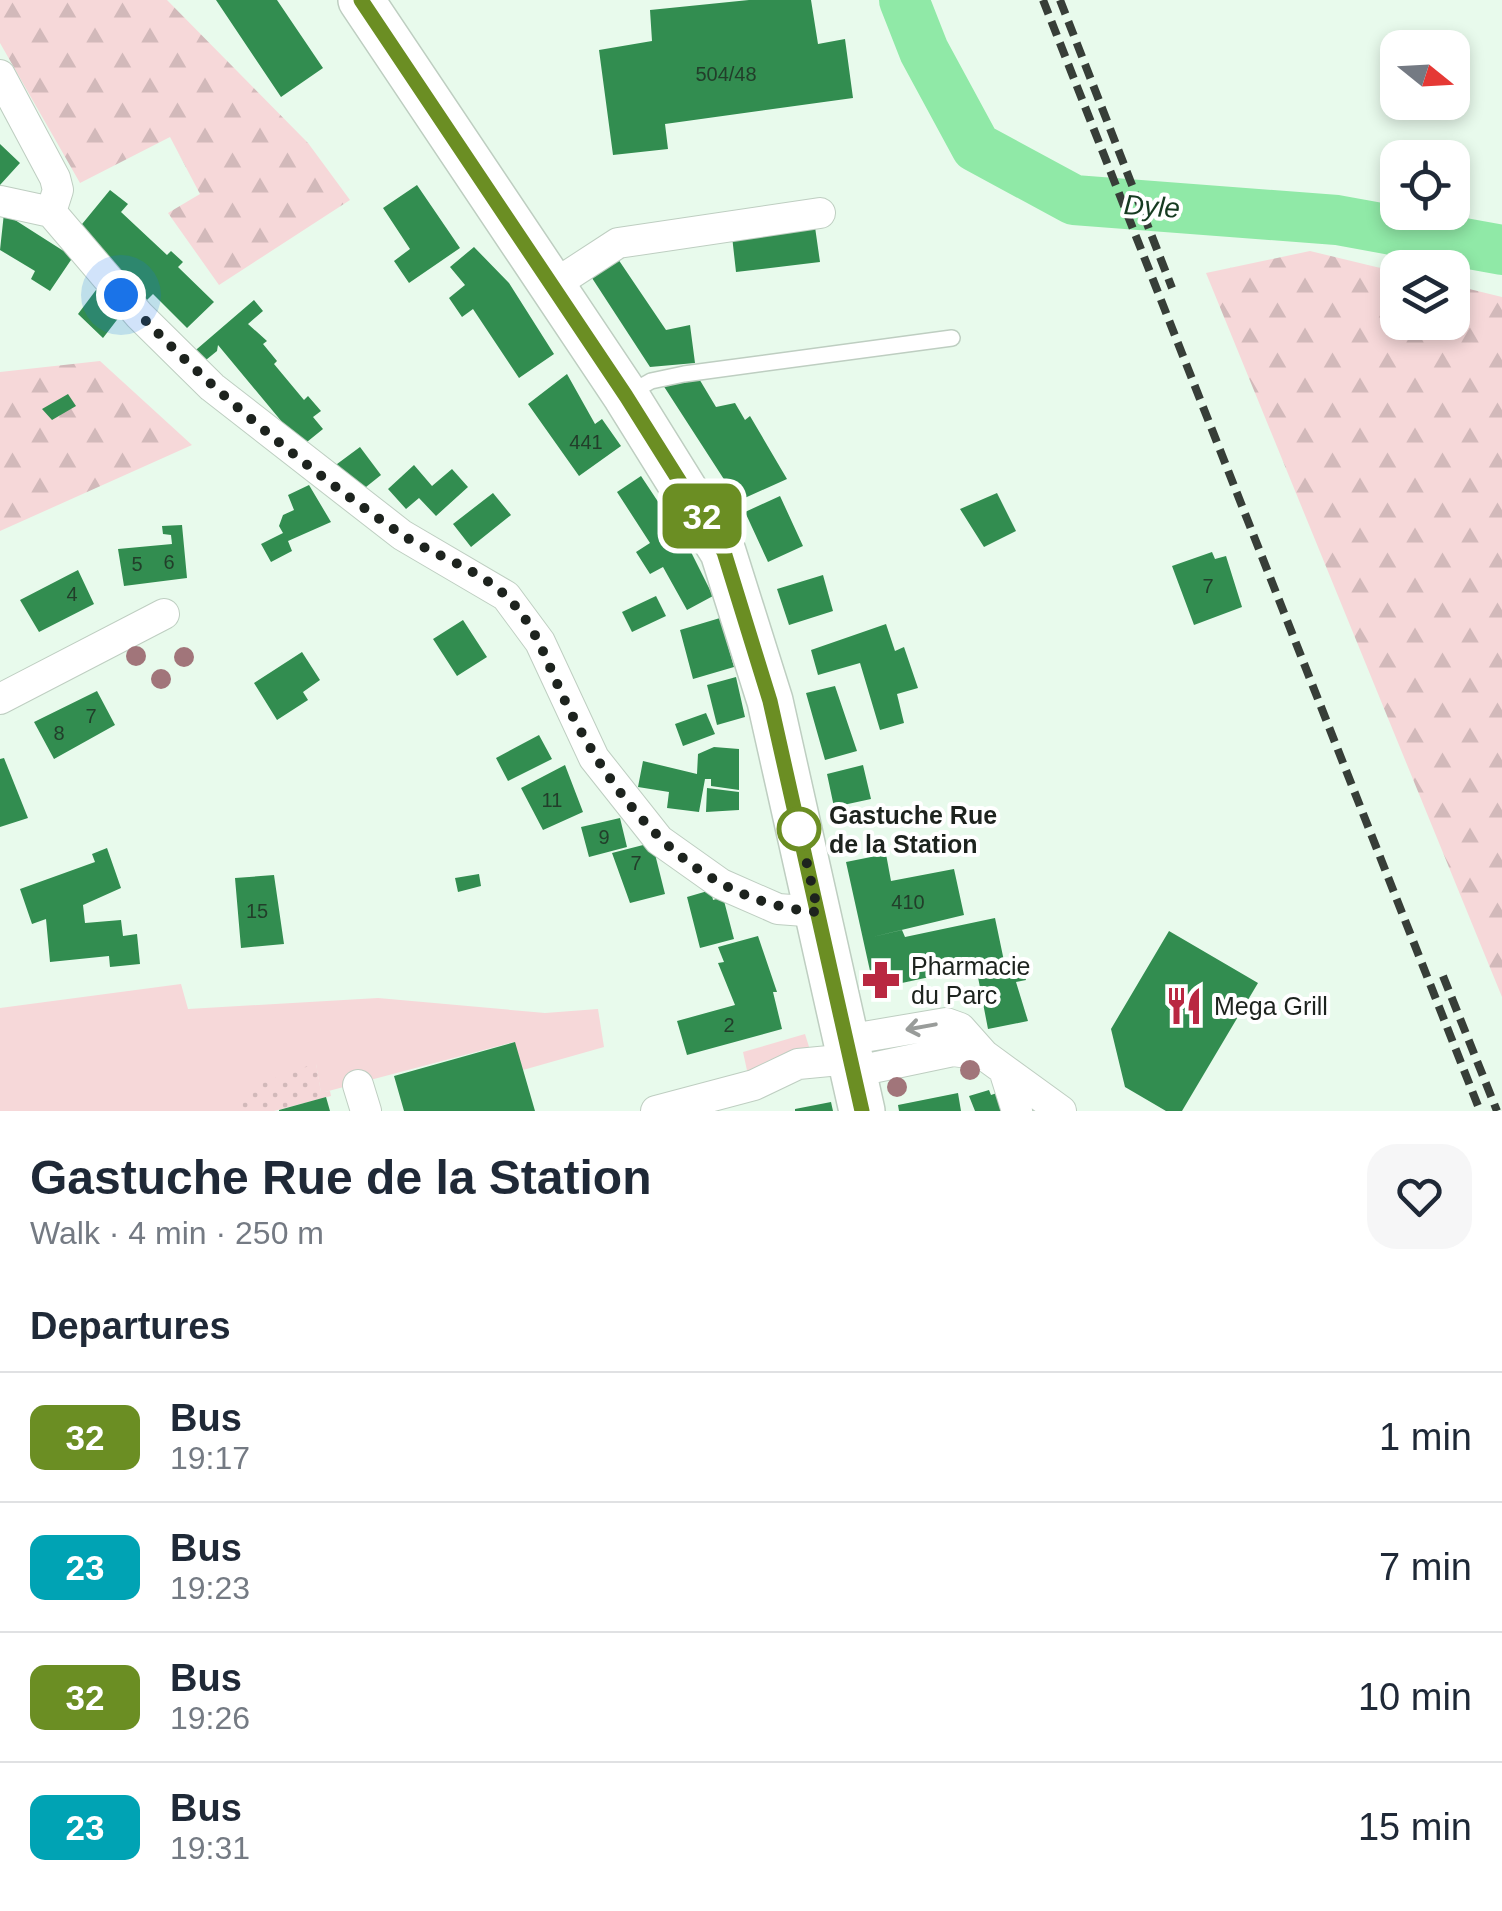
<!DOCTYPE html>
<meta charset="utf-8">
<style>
:root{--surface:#fff;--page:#f6f6f7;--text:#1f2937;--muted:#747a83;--line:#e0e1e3}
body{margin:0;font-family:Helvetica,sans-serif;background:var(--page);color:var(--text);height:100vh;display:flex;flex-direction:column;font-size:38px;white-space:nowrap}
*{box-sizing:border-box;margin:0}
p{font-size:32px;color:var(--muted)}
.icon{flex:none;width:55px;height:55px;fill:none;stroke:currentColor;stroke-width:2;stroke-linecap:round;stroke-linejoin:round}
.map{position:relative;height:1111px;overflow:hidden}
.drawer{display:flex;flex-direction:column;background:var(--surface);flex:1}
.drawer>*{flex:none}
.badge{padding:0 20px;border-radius:15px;font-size:35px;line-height:65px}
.needle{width:65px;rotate:108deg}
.buttons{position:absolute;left:1380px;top:30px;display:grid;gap:20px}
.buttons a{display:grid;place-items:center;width:90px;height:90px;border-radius:20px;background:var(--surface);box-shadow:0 5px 15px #0003;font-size:50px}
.you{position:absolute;width:50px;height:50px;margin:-25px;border:8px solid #fff;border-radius:50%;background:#1a73e8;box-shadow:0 0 0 15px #1a73e833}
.map>.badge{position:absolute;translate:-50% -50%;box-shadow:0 0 0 5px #fff}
h2{padding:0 30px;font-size:38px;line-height:90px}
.round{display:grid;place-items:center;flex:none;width:105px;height:105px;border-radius:30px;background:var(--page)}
.overview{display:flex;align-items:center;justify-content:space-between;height:170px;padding:0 30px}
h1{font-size:48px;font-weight:700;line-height:75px}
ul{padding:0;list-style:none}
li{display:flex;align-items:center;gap:30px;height:130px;padding:0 30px;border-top:2px solid var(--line)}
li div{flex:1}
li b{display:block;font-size:38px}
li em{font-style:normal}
li .badge{min-width:110px;font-weight:700;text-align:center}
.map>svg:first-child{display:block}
</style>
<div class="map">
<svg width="1502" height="1111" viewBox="0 0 1502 1111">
<defs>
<pattern id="forest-firs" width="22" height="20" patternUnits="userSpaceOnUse" patternTransform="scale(2.5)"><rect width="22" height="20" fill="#f6d8d9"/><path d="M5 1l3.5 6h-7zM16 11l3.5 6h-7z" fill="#d2b9ba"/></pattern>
<pattern id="garden-dots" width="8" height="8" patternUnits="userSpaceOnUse" patternTransform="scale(2.5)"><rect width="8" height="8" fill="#f6d8d9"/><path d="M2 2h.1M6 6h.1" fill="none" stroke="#d2b9ba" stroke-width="1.8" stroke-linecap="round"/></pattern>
</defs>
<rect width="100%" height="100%" fill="#e8faec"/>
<!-- grass -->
<path fill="#f6d8d9" d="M181 984 188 1009 378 998 545 1013 598 1009 604 1047 523 1070 514 1042 321 1093 316 1064 240 1111H0V1008Z
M805 1034 810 1050 748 1075 743 1052Z"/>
<!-- forest -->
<path fill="url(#forest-firs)" d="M0 0H167L308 143 350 200 219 285 168 213 200 194 170 137 80 183 0 43Z
M1310 251 1397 272 1398 322H1452L1453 285 1502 297V997L1206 273Z
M100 361 192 445 0 531V372Z"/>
<!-- garden -->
<path fill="url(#garden-dots)" d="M316 1063 321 1092 330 1091 331 1096 274 1111H240L242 1090Z"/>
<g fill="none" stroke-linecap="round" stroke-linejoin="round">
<!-- river -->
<path stroke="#90e9a7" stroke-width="50" d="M904 0 924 51 976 147 1074 200 1337 220 1502 250"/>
</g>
<!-- building -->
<path fill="#328d50" d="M216 0H277L323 68 281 97Z
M749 0H811L818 44 845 39 853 98 665 124 668 149 613 155 599 50 652 41 650 10Z
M0 144 20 163 0 185Z
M417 185 460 248 409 283 394 261 410 249 383 208Z
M110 190 128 204 121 212 167 255 171 251 183 262 178 267 214 302 187 328 153 294 145 302 78 229Z
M4 213 73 257 50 291 31 279 35 271 0 250Z
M815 227 820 262 736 272 732 236Z
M474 247 509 283 554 354 519 378 473 309 462 317 449 298 465 285 450 267Z
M618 259 666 330 690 325 695 363 650 367 592 278Z
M99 286 123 312 103 338 78 314Z
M254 300 263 311 248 324 267 341 263 344 277 361 274 364 304 400 308 396 321 411 313 417 323 429 302 446 218 345 217 351 201 364 190 355Z
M567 374 595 424 602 419 621 446 579 476 528 404Z
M698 377 716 407 735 403 745 420 750 416 787 479 738 501 663 385Z
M68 394 76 406 52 420 42 409Z
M360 447 381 475 361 491 333 467Z
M414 465 432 486 452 469 468 487 436 516 419 498 406 509 388 489Z
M641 476 690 550 713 596 687 610 663 567 650 574 636 552 650 543 617 492Z
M309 485 331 522 288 541 292 551 271 562 261 544 283 533 279 526 283 515 294 510 288 495Z
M493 493 511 515 471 547 453 524Z
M997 493 1016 531 984 547 960 509Z
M780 496 803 546 768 562 745 512Z
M182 525 187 578 124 586 118 549 172 544 171 535 163 534 162 526Z
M1212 552 1215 559 1226 556 1242 607 1194 625 1172 566Z
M78 570 94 604 39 632 20 600Z
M823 575 833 611 789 625 777 589Z
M656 596 666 616 632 632 622 612Z
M720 618 734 667 693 679 680 630Z
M463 620 487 657 457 676 433 639Z
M886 624 895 651 904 647 918 688 897 694 904 723 880 730 860 663 818 675 811 650Z
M302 652 320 680 303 692 308 700 277 720 254 683Z
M736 677 745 717 717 725 707 685Z
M835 686 857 751 825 760 806 693Z
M97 691 115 725 54 759 34 722Z
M706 713 715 734 683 746 675 724Z
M539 735 552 759 508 781 496 758Z
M714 747 739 749V790L711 786V779H705L699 812 667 808 669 792 638 787 643 761 697 774 698 754Z
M4 758 28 818 0 827V759Z
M565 765 583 812 543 830 521 788Z
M863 765 871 799 834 807 827 774Z
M707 788 739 792V810L706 812Z
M620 818 627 847 589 857 581 827Z
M647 844 649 852 654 850 665 894 630 903 612 853Z
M107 848 121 888 83 905 85 923 121 920 123 936 137 934 140 964 110 967 109 956 50 962 46 919 32 924 20 889 95 862 92 854Z
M886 854 891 881 954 869 964 915 868 938 902 930 905 937 995 918 1004 961 874 989 846 862Z
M479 874 481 886 458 892 455 878Z
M274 875 284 944 241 948 235 878Z
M711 890 713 900 723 897 734 939 700 948 687 897Z
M1169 931 1258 983 1182 1111H1166L1125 1087 1111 1029Z
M758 936 777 992H773L782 1029 687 1055 677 1021 735 1005 718 963 724 962 718 947Z
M1022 963 1026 980 1016 982 1028 1021 988 1029 977 972Z
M515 1042 535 1111H404L394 1076Z
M989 1090 991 1095 997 1093 1004 1111H975L969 1096Z
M958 1093 961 1111H899L898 1105Z
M326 1097 330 1111H279V1110Z
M831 1102 833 1111H795V1109Z"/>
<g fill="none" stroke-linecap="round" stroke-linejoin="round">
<!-- service casing -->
<g stroke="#becec1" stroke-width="18">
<path id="service" d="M628 394 651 381 684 374 952 338"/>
</g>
<!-- minor casing -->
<g stroke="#becec1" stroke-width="32">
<path id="minor" d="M0 75 55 178 58 190 51 212
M0 201 51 212 139 315 212 387 402 535 506 596 540 642 594 758 659 840 721 884 778 909 818 912
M552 286 618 243 820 213
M0 699 164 614
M846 1040 946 1023 960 1028 984 1055 1061 1111
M1004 1070 1017 1111
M853 1072 953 1051 984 1055
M358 1085 366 1111
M656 1111 754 1085 798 1064 850 1059"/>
</g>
<!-- secondary casing -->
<g stroke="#becec1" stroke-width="48">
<path id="secondary" d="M361 0 626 396 723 552 770 701 862 1111"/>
</g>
<!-- service -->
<use href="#service" stroke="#fff" stroke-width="15"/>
<!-- minor -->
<use href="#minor" stroke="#fff" stroke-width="30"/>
<!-- secondary -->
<use href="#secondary" stroke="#fff" stroke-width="45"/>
<!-- rail -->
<path stroke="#373e38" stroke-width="8" stroke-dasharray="15 8" stroke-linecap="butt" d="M1043 0 1480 1111
M1060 0 1172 288
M1443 976 1497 1111"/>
</g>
<!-- trees -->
<g fill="#a1757a">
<circle cx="136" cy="656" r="10"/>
<circle cx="184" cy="657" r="10"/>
<circle cx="161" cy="679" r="10"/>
<circle cx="970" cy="1070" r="10"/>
<circle cx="897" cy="1087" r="10"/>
</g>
<!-- one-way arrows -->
<defs><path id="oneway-shaft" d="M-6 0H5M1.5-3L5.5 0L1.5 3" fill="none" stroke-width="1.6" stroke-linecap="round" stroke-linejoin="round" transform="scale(2.5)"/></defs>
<use stroke="#999c9a" href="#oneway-shaft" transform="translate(921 1027) rotate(170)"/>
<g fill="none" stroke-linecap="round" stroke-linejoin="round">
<!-- line casing -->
<g stroke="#fff" stroke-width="22">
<path id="line" d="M361 0 626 396 724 552 770 701 862 1111"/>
</g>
<!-- line -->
<use href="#line" stroke="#6b8e23" stroke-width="15"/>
<!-- walk -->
<path stroke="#1d231e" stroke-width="10" stroke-dasharray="0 18" d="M121 295C204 384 299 463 398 532 433 556 479 568 509 599 539 630 548 667 567 705 618 807 696 903 818 912L799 829"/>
</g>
<!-- icons -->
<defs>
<g id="pharmacy-bare" transform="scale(3)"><path d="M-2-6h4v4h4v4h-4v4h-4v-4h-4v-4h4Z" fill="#b92841" stroke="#fff" stroke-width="2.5" paint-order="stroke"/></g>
<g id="restaurant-bare" transform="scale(3)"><path d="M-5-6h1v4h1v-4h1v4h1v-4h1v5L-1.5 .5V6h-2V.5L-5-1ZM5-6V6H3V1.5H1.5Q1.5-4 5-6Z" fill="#b92841" stroke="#fff" stroke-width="2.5" paint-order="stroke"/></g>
</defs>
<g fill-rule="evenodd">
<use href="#pharmacy-bare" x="881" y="980"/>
<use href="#restaurant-bare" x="1184" y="1006"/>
</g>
<!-- markers -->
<circle fill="#fff" stroke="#6b8e23" stroke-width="5" cx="799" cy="829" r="20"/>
<g text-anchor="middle" stroke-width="8" stroke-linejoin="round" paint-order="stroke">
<!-- number labels -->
<g font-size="20" fill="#223e2a">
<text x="726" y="81">504/48</text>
<text x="586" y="449">441</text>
<text x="169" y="569">6</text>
<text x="137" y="571">5</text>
<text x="1208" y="593">7</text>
<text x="72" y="601">4</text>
<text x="91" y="723">7</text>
<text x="59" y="740">8</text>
<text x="552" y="807">11</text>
<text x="604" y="844">9</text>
<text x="636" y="870">7</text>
<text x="908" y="909">410</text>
<text x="257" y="918">15</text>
<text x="729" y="1032">2</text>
</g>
<!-- stop labels -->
<g font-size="25" font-weight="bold" fill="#1d231e" stroke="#fff" text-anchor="start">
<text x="829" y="824">Gastuche Rue<tspan x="829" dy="29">de la Station</tspan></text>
</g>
<!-- poi labels -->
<g font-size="25" fill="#1d231e" stroke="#fff" text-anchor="start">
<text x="911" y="975">Pharmacie<tspan x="911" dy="29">du Parc</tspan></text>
<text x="1214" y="1015">Mega Grill</text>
</g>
<!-- water labels -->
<g font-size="28" font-style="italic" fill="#163b21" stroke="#fff">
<text transform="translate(1152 206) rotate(4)" y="10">Dyle</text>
</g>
</g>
</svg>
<div class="buttons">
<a><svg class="needle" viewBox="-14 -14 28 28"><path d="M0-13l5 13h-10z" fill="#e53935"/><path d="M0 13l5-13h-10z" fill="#747a83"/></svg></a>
<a><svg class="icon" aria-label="locate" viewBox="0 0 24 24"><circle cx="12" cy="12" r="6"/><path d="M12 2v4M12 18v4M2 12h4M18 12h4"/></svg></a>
<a><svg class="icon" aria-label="layers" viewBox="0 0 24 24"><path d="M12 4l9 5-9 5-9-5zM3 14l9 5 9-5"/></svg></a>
</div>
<div class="you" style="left:121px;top:295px"></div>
<b class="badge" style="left:702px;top:516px;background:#6b8e23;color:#fff">32</b>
</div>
<section class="drawer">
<div class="overview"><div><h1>Gastuche Rue de la Station</h1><p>Walk · 4 min · 250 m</p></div><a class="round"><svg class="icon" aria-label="heart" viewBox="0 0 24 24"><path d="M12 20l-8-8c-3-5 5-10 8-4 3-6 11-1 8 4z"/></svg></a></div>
<h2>Departures</h2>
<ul>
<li><span class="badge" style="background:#6b8e23;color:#fff">32</span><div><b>Bus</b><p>19:17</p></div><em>1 min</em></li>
<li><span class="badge" style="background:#00a3b4;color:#fff">23</span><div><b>Bus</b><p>19:23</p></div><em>7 min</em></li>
<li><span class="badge" style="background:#6b8e23;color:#fff">32</span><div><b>Bus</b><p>19:26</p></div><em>10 min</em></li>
<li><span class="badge" style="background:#00a3b4;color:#fff">23</span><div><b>Bus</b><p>19:31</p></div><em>15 min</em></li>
</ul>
</section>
